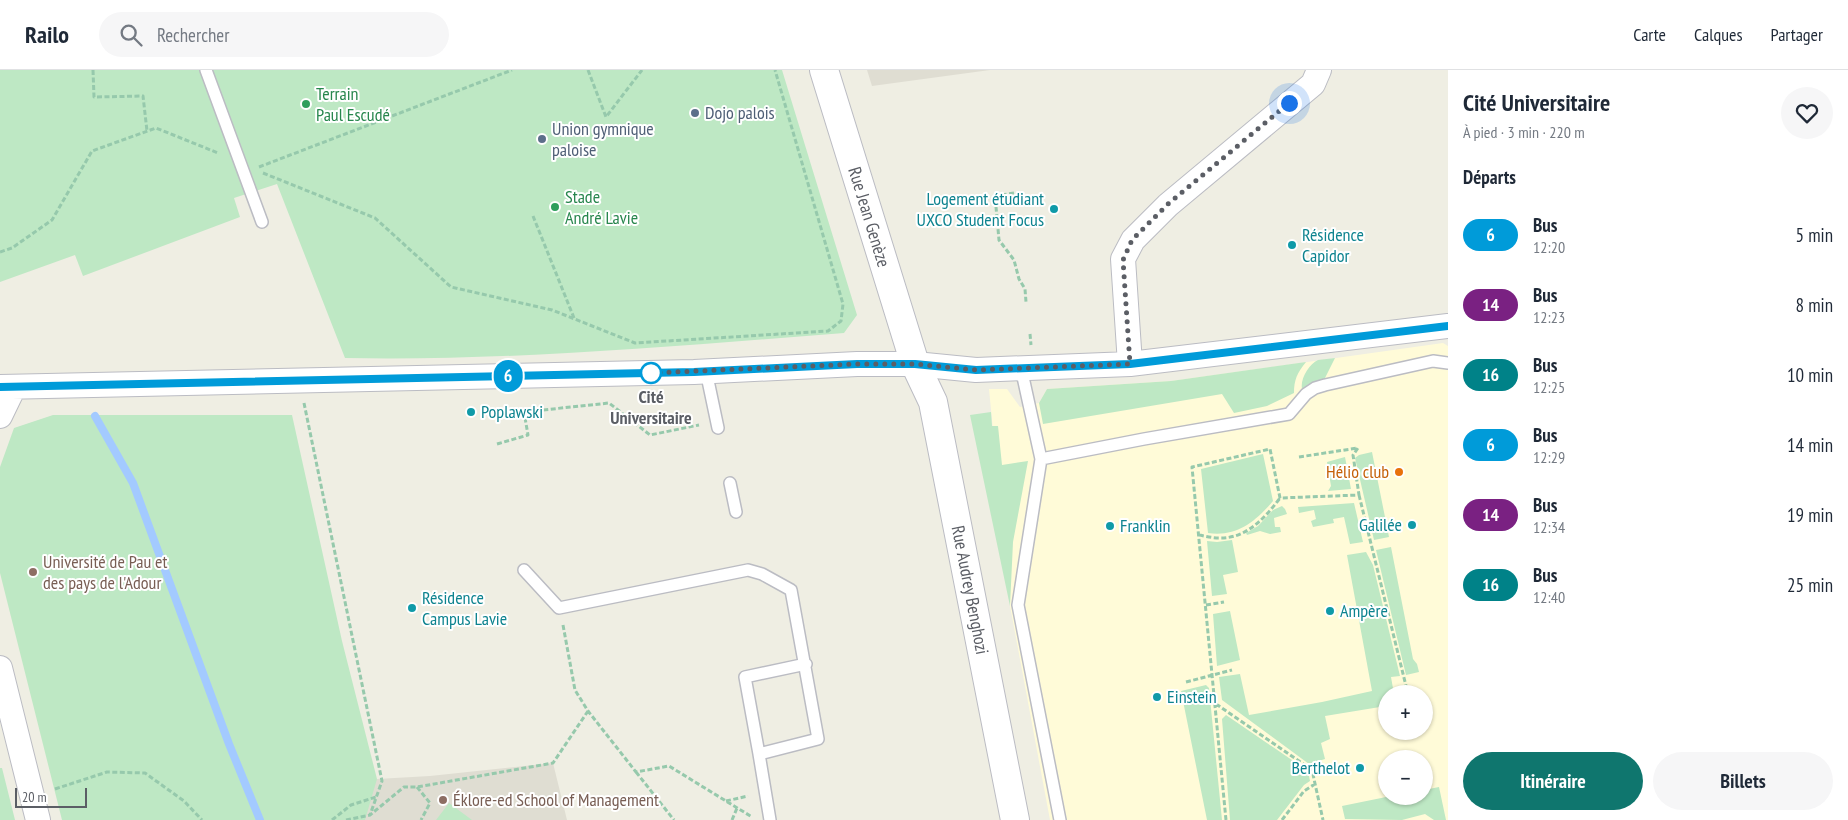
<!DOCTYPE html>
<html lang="fr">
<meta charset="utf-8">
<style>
:root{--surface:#fff;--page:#f6f6f7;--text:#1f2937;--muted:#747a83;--line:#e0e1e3;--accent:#0f766e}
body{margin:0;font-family:"PT Sans Narrow",sans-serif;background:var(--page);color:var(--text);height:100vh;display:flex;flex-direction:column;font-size:19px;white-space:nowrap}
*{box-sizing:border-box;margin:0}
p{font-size:16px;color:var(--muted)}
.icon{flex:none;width:28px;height:28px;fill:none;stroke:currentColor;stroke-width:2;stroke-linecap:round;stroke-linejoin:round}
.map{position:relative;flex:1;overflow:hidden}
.panel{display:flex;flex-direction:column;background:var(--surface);width:400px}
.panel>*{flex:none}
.badge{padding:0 10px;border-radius:16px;font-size:18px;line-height:32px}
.tools{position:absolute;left:1378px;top:615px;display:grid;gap:10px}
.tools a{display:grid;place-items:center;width:55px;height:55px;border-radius:50%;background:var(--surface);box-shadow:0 1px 4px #0004;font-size:25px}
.scale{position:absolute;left:15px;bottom:12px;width:72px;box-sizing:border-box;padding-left:5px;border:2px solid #5b5e65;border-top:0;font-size:14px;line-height:18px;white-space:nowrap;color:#5b5e65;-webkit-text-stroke:4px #fff;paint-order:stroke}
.you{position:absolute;width:25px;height:25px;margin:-12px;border:4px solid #fff;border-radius:50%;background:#1a73e8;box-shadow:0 0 0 8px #1a73e833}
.map>.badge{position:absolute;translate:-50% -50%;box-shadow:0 0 0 2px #fff}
h2{padding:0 15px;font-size:19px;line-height:45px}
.round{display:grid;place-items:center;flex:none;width:52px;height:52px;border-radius:26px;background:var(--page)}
.overview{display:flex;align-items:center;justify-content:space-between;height:85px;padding:0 15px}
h1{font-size:24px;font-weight:800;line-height:38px}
.primary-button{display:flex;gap:10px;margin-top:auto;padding:10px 15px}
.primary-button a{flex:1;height:58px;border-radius:30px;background:var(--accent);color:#fff;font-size:20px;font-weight:800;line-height:58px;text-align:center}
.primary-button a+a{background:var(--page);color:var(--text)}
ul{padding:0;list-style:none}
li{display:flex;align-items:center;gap:15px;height:70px;padding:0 15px}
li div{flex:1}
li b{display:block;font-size:19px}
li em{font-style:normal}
li .badge{min-width:55px;font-weight:700;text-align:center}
header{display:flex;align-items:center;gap:30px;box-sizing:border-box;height:70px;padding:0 25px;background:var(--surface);border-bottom:1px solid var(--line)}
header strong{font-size:24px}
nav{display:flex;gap:28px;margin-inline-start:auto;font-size:18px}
.search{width:350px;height:45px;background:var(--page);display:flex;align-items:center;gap:12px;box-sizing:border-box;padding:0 18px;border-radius:28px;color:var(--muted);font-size:19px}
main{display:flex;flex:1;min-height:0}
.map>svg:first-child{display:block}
</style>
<header>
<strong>Railo</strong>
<div class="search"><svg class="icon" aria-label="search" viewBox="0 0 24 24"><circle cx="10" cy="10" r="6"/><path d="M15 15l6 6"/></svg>Rechercher</div>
<nav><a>Carte</a><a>Calques</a><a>Partager</a></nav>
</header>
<main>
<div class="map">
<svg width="1448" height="750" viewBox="0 0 1448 750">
<rect width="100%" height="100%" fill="#efeee3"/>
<!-- commercial -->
<path fill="#fffbd8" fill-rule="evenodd" d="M1443 273 1448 276V750H1050L1010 536 989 319H1007L1020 337 1039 333 1047 319 1171 311ZM1386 624H1424V661H1386ZM1386 689H1424V726H1386Z"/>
<!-- education -->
<path fill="#dfddd2" d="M867 0H990L872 16Z
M553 693 567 750H270L377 709 430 706Z"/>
<!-- green -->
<path fill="#bee8c4" d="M0 0H782L857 245 844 263C678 276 512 291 345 288L277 114 234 128 240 147 83 206 75 185 0 212Z
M1335 288 1323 312 1302 319C1300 309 1309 294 1318 290 1323 289 1330 289 1335 288Z
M1306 292C1297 303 1294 310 1294 323L1267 336 1234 343 1222 324 1043 354 1039 333 1047 319 1171 311Z
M991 342 992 356H998L1002 395 1028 391 1013 472 1010 536 970 345Z
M53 345H292L342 571 377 709 365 750H62L0 503V397L14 358Z
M1372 382 1389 467 1374 470 1355 388 1359 385Z
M1263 384 1273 431C1255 452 1237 467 1208 463L1201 399Z
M1345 387 1351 419 1328 421 1331 416 1327 392Z
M1354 433 1363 472 1350 474 1344 447 1333 449 1334 453 1313 457 1311 451 1316 449 1314 440 1299 443 1298 437Z
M1282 436 1285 439 1287 444 1274 448 1275 457H1280L1281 462 1270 464 1260 461 1247 465 1246 463 1258 456 1273 440Z
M1232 470 1238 502 1223 505 1227 524 1212 526 1207 471 1217 472Z
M1391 477 1413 589 1417 594 1419 602 1406 605 1376 480Z
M1366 482 1373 495 1400 606 1391 607 1394 624H1386V636L1325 646 1330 669 1321 673 1325 689 1309 694 1222 630 1219 607 1240 604 1249 645 1322 632 1372 621 1347 485Z
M1230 541 1240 590 1217 596 1213 544Z
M1206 615 1209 618 1222 750H1207L1181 621Z
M1226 645 1308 701 1310 711 1304 715 1277 750H1230L1222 649Z
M0 698H2L15 750H0Z
M1439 717 1446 750H1434L1425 744 1402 750 1345 749 1342 736 1391 726H1424V720Z
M449 733 472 750H436Z"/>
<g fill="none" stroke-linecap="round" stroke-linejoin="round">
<!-- stream -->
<path stroke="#a3caff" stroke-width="8" d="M95 346 133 413 229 674 260 750"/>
<!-- service casing -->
<g stroke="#bbbcc3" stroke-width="14">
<path id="service" d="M206 0 262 152
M1021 298 1041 389
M706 301 718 358
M730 413 736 442
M524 500 559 538 748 500 762 504 791 520 818 669 759 684 770 750
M759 684 745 607 806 594
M1060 750 1018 535 1041 389 1144 369 1289 344 1306 324 1315 318 1325 315 1433 291 1448 293"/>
</g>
<!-- minor casing -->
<g stroke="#bbbcc3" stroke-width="26">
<path id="minor" d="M1130 294 1123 189 1133 170 1168 135 1313 14 1319 0
M0 317 694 302 857 294H915L976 300 1130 294 1448 256
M0 346 14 317
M0 598 38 750"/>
</g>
<!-- tertiary casing -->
<g stroke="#bbbcc3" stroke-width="30">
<path id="tertiary" d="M824 0 915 294 933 332 1015 750"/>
</g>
<!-- path -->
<path stroke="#96c9ac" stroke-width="3" stroke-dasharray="5 2.5" stroke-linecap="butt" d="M93 0 94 27 143 26 147 61
M588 0 606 47 642 0
M259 97 512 0
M263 103 375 148 451 217 552 240 635 273 828 261 841 251 843 234 775 0
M1014 123 995 126 999 170 1014 190 1019 209 1025 219 1026 232
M533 146 574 248
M0 182 12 178 52 150 92 81 156 58 218 83
M1030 264 1031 275
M304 333 382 711 370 745
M497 374 528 365 524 342 609 333 650 365 699 355
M1359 425 1408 624
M1199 465C1205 466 1212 468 1219 468 1246 469 1265 448 1280 428
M1206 535 1224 532
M563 555 575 620 588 641 636 702 669 696 752 747
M1186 612 1232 600
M1216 634 1312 700 1323 750
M636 702 674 750
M417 717 430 733 421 750
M55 719 107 702 145 703 184 731 202 750
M726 731 748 726
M332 750 351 735 376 727
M346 750 370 745 404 717H417L553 693 588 641
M732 750 737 738
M1226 750 1192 397 1270 379 1280 428 1359 425 1353 385 1358 378 1299 387
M1282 750 1304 721 1315 714"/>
<!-- service -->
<use href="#service" stroke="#fff" stroke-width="11"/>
<!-- minor -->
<use href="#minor" stroke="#fff" stroke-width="24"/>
<!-- tertiary -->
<use href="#tertiary" stroke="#fff" stroke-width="28"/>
</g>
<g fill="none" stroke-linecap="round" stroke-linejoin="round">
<!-- line casing -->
<g stroke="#fff" stroke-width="11">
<path id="line" d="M0 317 694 302 857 294H915L976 300 1130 294 1448 256"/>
</g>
<!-- line -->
<use href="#line" stroke="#009bd9" stroke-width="8"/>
<!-- walk -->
<path stroke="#5b5e65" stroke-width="5" stroke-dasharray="0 9" d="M651 303 857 294H915L976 300 1130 294 1123 190 1132 170 1168 134 1289 33"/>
</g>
<!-- markers -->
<g fill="#2e9e5b" stroke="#fff" stroke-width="2">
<circle cx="306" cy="34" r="5"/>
<circle cx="555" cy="137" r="5"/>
</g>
<g fill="#5c6f8a" stroke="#fff" stroke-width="2">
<circle cx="695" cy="43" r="5"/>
<circle cx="542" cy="69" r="5"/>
</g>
<g fill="#0f9aa8" stroke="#fff" stroke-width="2">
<circle cx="1054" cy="139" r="5"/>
<circle cx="1292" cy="175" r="5"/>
<circle cx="471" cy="342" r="5"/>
<circle cx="1412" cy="455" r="5"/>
<circle cx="1110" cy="456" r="5"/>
<circle cx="412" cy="538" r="5"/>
<circle cx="1330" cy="541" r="5"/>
<circle cx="1157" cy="627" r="5"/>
<circle cx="1360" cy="698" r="5"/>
</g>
<circle fill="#fff" stroke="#009bd9" stroke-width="2.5" cx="651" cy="303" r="10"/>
<circle fill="#e8710a" stroke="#fff" stroke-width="2" cx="1399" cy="402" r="5"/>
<g fill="#8d6e63" stroke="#fff" stroke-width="2">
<circle cx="33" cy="502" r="5"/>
<circle cx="443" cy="730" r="5"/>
</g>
<g text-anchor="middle" stroke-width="4" stroke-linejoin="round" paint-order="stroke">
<!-- leisure labels -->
<g font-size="18" fill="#27864d" stroke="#fff" text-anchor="start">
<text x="316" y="30">Terrain<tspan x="316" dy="21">Paul Escudé</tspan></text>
<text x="565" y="133">Stade<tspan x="565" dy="21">André Lavie</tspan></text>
</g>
<!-- service labels -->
<g font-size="18" fill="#4e5e75" stroke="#fff" text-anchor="start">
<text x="705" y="49">Dojo palois</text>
<text x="552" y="65">Union gymnique<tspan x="552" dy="21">paloise</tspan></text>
</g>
<!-- culture labels -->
<g font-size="18" fill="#0d838f" stroke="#fff" text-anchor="start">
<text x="1044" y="135" text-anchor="end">Logement étudiant<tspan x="1044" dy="21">UXCO Student Focus</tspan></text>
<text x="1302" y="171">Résidence<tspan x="1302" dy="21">Capidor</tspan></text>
<text x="481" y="348">Poplawski</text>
<text x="1402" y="461" text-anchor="end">Galilée</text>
<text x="1120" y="462">Franklin</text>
<text x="422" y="534">Résidence<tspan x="422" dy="21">Campus Lavie</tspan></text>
<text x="1340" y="547">Ampère</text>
<text x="1167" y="633">Einstein</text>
<text x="1350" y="704" text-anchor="end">Berthelot</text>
</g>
<!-- street labels -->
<g font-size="18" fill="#5b5e65" stroke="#fff">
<text transform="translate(869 147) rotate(73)" y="6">Rue Jean Genèze</text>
<text transform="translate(970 520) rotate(79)" y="6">Rue Audrey Benghozi</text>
</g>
<!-- stop labels -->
<g font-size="18" font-weight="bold" fill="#5b5e65" stroke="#fff">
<text x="651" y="333">Cité<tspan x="651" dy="21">Universitaire</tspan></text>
</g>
<!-- food labels -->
<g font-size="18" fill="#c56008" stroke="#fff" text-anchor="end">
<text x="1389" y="408">Hélio club</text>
</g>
<!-- education labels -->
<g font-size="18" fill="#785e54" stroke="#fff" text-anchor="start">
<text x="43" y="498">Université de Pau et<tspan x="43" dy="21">des pays de l'Adour</tspan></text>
<text x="453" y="736">Éklore-ed School of Management</text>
</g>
</g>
</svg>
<div class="tools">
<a>+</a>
<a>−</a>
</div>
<div class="scale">20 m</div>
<div class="you" style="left:1289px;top:33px"></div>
<b class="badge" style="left:508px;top:306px;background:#009bd9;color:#fff">6</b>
</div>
<section class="panel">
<div class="overview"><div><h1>Cité Universitaire</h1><p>À pied · 3 min · 220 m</p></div><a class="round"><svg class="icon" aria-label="heart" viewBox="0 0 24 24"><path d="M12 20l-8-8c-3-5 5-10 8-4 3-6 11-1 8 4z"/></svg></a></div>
<h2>Départs</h2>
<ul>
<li><span class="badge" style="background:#009bd9;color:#fff">6</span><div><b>Bus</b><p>12:20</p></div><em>5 min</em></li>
<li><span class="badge" style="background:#7a2182;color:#fff">14</span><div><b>Bus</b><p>12:23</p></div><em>8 min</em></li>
<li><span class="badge" style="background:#008288;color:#fff">16</span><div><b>Bus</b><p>12:25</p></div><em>10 min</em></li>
<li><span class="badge" style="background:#009bd9;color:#fff">6</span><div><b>Bus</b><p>12:29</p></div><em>14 min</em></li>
<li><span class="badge" style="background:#7a2182;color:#fff">14</span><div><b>Bus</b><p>12:34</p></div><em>19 min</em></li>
<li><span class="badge" style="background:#008288;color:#fff">16</span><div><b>Bus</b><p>12:40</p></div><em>25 min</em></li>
</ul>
<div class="primary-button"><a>Itinéraire</a><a>Billets</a></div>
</section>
</main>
